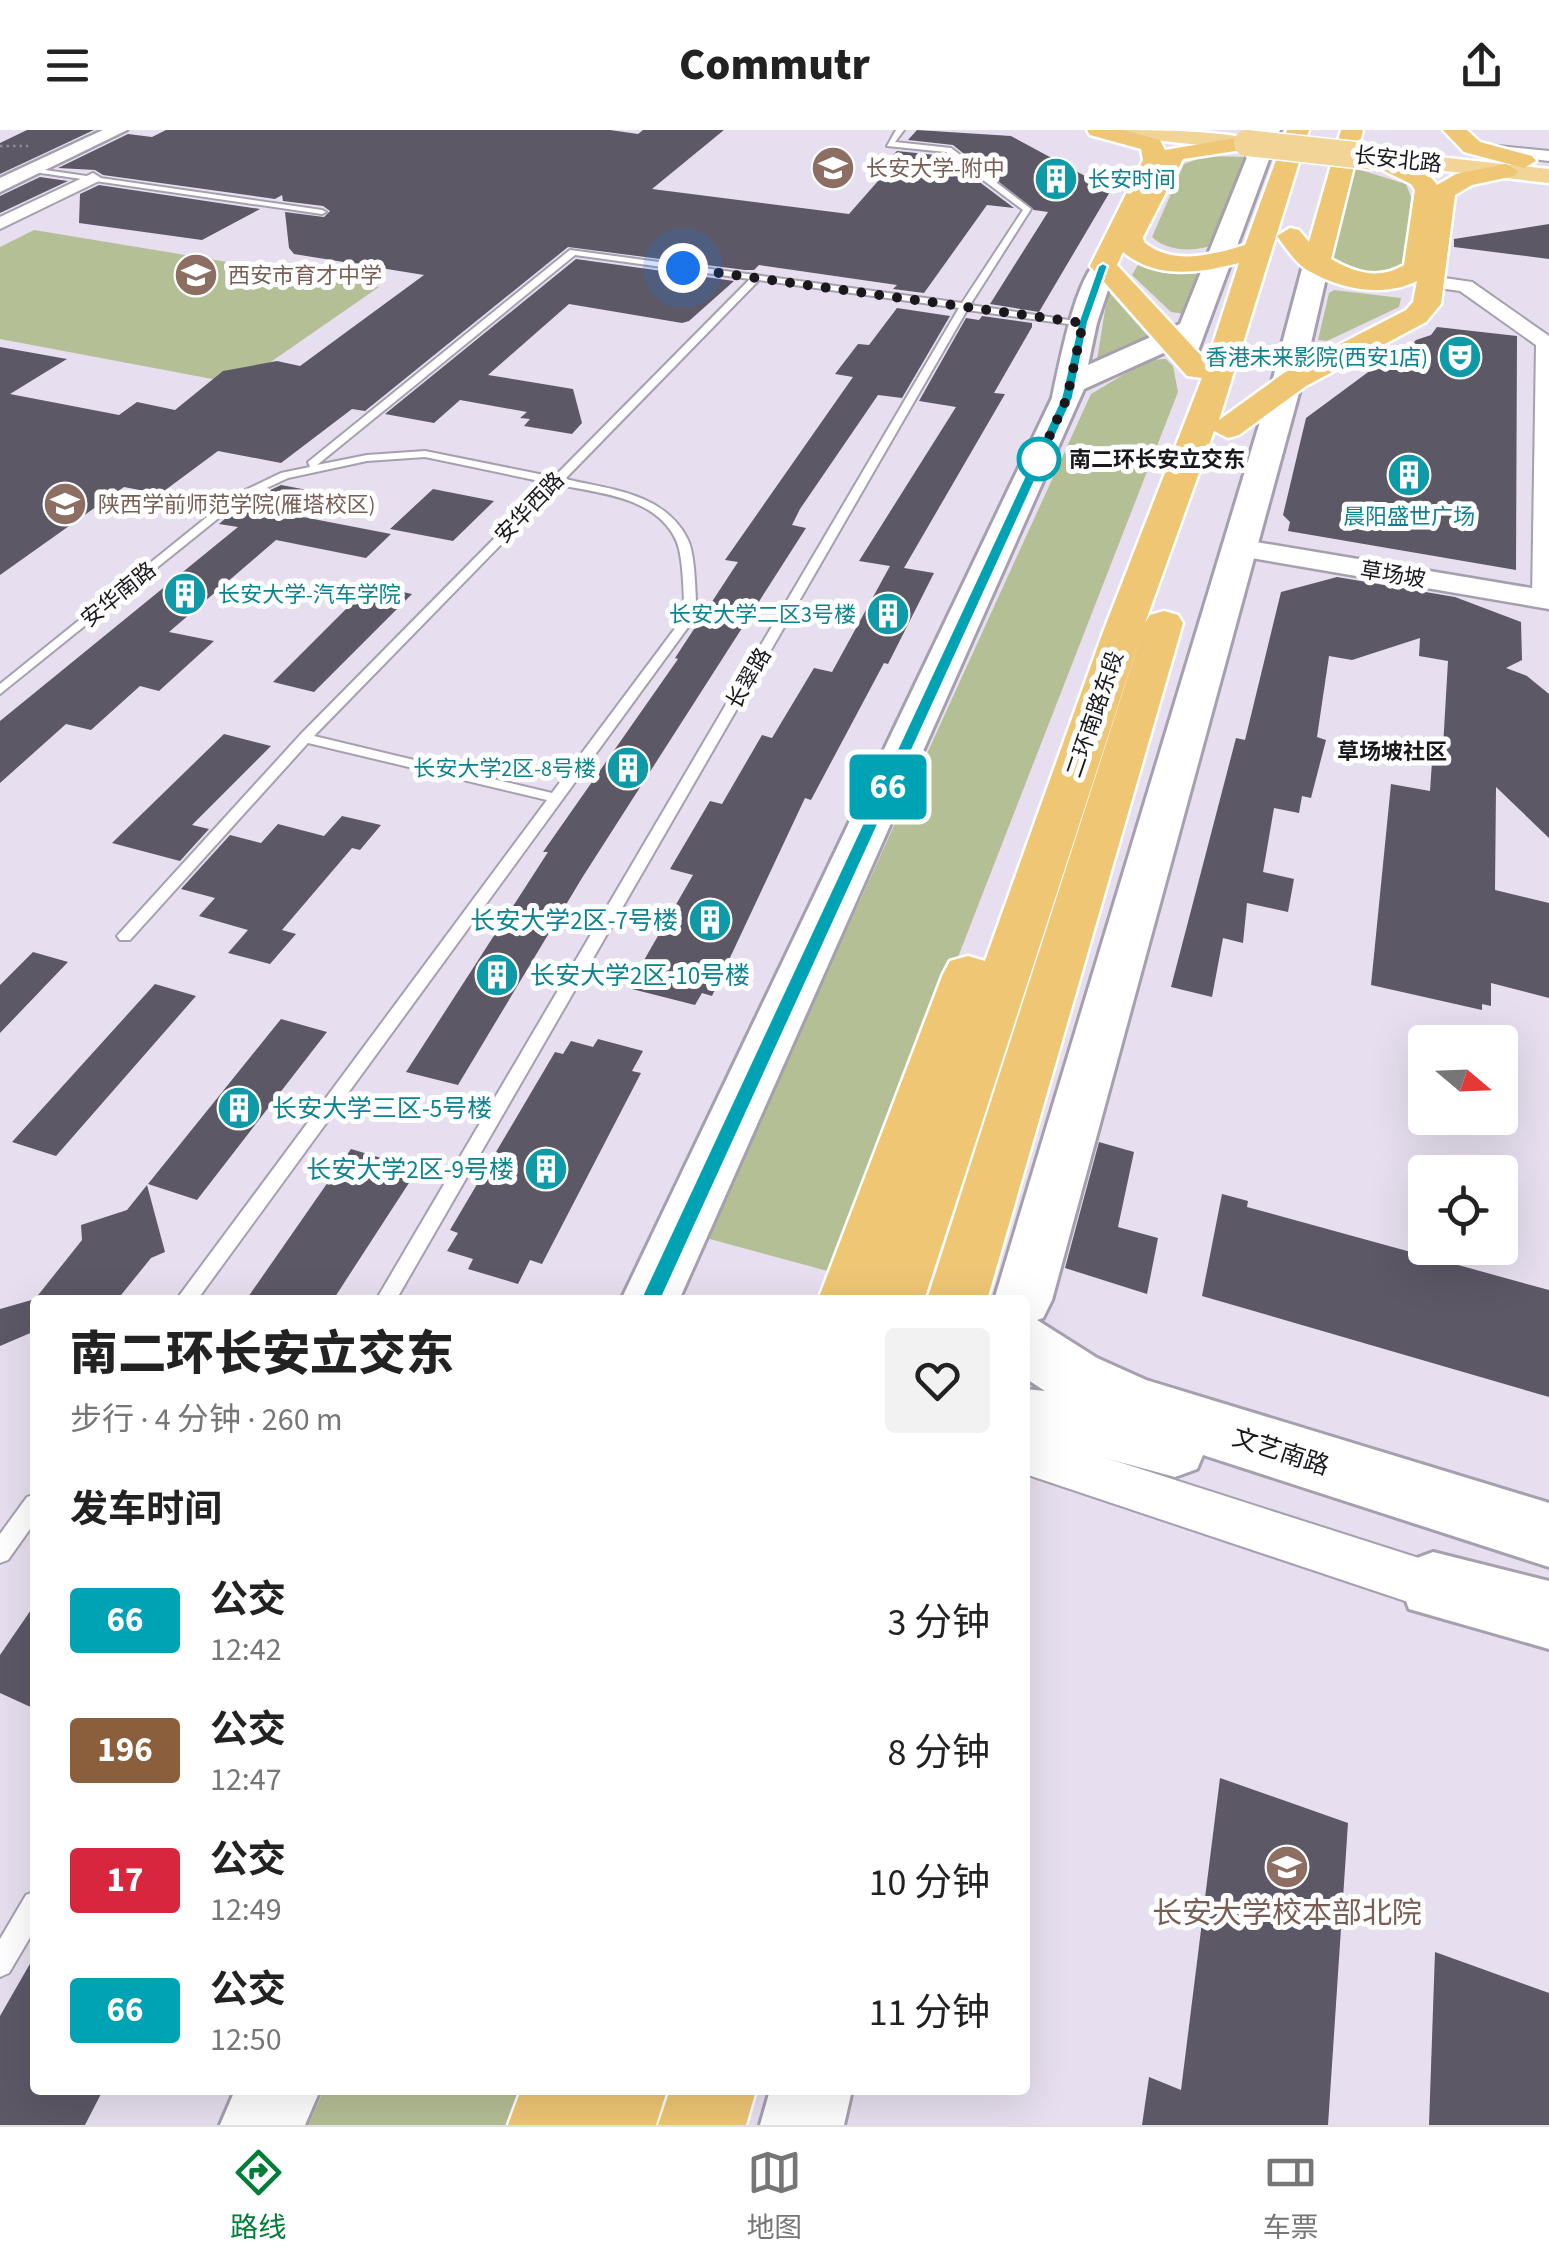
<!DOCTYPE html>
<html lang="zh">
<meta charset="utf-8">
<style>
:root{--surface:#fff;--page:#f2f2f2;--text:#222;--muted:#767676;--line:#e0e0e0;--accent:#007e37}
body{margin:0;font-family:"Source Sans 3","Noto Sans SC",sans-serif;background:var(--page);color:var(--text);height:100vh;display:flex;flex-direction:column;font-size:38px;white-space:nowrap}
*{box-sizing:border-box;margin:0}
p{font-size:32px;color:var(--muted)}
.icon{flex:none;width:55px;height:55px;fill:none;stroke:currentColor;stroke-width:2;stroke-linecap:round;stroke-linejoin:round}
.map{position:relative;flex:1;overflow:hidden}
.details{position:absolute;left:30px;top:1165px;width:1000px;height:800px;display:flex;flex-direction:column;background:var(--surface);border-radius:10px;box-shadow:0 10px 40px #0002}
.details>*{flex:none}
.badge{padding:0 20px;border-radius:8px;font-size:35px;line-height:65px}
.needle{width:65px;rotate:109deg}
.tools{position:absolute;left:1408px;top:895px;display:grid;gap:20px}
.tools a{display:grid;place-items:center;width:110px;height:110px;border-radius:10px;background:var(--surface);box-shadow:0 10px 40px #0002;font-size:50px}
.you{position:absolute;width:50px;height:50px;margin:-25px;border:8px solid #fff;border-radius:50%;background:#1a73e8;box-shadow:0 0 0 15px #1a73e833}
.map>.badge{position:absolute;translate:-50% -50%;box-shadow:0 0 0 5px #fff}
h2{padding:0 40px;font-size:38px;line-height:90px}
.round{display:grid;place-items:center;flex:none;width:105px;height:105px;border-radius:10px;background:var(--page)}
.headline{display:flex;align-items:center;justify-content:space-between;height:170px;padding:0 40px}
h1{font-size:48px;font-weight:800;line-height:75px}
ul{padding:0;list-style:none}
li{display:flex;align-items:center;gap:30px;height:130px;padding:0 40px}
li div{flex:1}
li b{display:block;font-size:38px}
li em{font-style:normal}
li .badge{min-width:110px;font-weight:700;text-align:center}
header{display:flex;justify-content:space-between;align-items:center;height:130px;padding:0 40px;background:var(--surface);font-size:45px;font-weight:800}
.menu{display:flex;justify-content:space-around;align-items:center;height:140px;border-top:2px solid var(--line);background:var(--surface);font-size:28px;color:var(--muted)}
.menu a{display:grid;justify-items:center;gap:5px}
.menu .active{color:var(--accent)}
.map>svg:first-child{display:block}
</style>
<header><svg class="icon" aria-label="menu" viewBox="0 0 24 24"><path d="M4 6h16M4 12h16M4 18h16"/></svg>Commutr<svg class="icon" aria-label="share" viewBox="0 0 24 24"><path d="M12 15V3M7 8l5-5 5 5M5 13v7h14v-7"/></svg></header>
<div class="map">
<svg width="1549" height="1995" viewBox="0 0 1549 1995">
<rect width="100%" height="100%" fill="#e7dfef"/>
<!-- green -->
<path fill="#b5bf95" d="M1207 26 1249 27 1218 113C1198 122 1169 123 1152 107L1184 34Z
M1354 38 1406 54 1411 67 1404 139 1369 146 1331 135Z
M34 100 379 157 239 254 0 209V117Z
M1139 133 1176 141H1202L1186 184 1171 182 1132 145Z
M1334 160 1401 168 1399 177 1327 211 1318 210 1329 163Z
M1108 161 1148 206 1097 230Z
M1166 229 1173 236 1178 262 835 1143 706 1108 1091 264 1148 230Z
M324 1960H527L514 1995H308Z"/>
<!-- building -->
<path fill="#5d5866" d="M27 0H94L0 44V13Z
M166 0H610L638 4 643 0H724L652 59 849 84 900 26 893 25 897 21 945 26 1014 78 987 75 924 163 893 159 897 155 759 135 754 140H745L568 117 365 281 352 279 281 333 218 321 160 364 124 357 0 445V217L67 229 10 264 119 285 137 272 175 280 223 241 277 231 300 236 424 145 294 124 289 118 285 82 324 87 330 81 323 76 283 71 282 65 275 69 103 45 95 40 58 38 128 4 152 7Z
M917 0 1011 6 1111 60 1039 182 990 174 1048 82 1034 80 953 15 908 10Z
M40 47 68 51 0 83V66Z
M99 55 260 79 202 110 79 93 80 64Z
M1549 94V129L1454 117V109Z
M576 129 734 151 689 191 682 193 569 174 488 245 573 259 582 293 572 304 524 296 530 289 520 288 527 282 460 270 434 293 385 284Z
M897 178 950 186 902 268 878 265 800 379 792 395 806 398 582 748 458 955 406 942 548 722H543L678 529 675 528 738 432 725 430 853 247 835 244 858 214 869 215Z
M982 186 1032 193V197L994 263 1005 264 904 438 934 443 888 534 884 533 811 670 805 668 712 866 702 863 695 875 628 858 693 745 670 739 710 671 722 674 762 605 772 608 814 538 832 542 890 436 859 431 956 277 919 271 966 188 979 190Z
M1437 197 1517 206 1516 440 1288 401 1290 392 1283 385 1306 288 1398 220 1406 221 1416 210 1431 205Z
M281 355 329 364 303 387 391 404 366 428 276 410 169 502 214 511 159 561 140 556 91 600 66 594 0 653V591L238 397 219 394 243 373Z
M433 359 494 371 453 411 390 399Z
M1337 447 1455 467 1521 492 1522 530 1506 538 1527 546 1549 564V708L1496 657 1495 760 1549 773V868L1491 853V876L1482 874V880L1371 855 1391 654 1430 661 1432 632 1442 634 1448 531 1419 526 1420 508 1352 530 1329 526 1317 607 1326 610 1311 668 1302 666 1299 683 1274 678 1263 742 1294 749 1288 782 1247 773 1243 813 1223 808 1212 867 1171 857 1236 608 1245 610 1281 462Z
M370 455 412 464 314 562 273 552Z
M224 604 271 616 192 695 209 699 180 731 112 713Z
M342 686 381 695 360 720 352 718 282 800 296 804 270 834 228 823 248 800 199 786 215 768 181 759 230 705 261 713 278 694 324 706Z
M33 822 68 832 0 903V855Z
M155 854 196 866 56 1026 12 1012Z
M281 889 327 902 197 1070 148 1054Z
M598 909 643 921 632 941 641 943 542 1134 530 1130 518 1154 468 1139 473 1129 447 1121 458 1103 450 1100 555 922 563 924 571 911 593 917Z
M1099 1012 1134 1022 1118 1097 1158 1108 1147 1164 1065 1138Z
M351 1019 418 1039 333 1170H246Z
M147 1055 165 1122 151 1128 117 1170H35V1201L0 1216V1179L35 1169 82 1110 81 1095 127 1080Z
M1222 1064 1248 1071 1247 1077 1549 1160V1267L1202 1166Z
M35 1474V1579L0 1563V1525Z
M1220 1648 1348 1693 1328 1995H1142L1149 1947 1181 1960Z
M1435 1822 1549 1863V1995H1429Z
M35 1825V1960H103L85 1995H0V1886Z"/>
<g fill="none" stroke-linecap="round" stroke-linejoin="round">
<!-- service casing -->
<g stroke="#a69fae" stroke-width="4">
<path id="service" d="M896 0H904L895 12 951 18 1031 79 970 175 1088 193 1083 196 967 180 396 1170H376L959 178 759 150 565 349C609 359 664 363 687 408 696 424 695 465 697 485L197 1170H176L547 670 308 613 130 810H120L117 806 300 605 549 353 425 327 367 331 288 348 241 370 0 564V554L233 366 281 343 310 337 308 332 570 120 962 173 1023 80 946 22 887 16ZM575 125 750 149 554 347 425 321 367 325 317 335ZM559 355C600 363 654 367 675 408 684 424 683 465 685 485L552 663 314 606Z
M31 38 322 80 326 82 322 84 34 42Z
M35 1364V1392L8 1430 0 1433V1404L27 1367Z
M35 1761V1799L9 1843 0 1847V1809L26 1765Z"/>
</g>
<!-- minor casing -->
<g stroke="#a69fae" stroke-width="4">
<path id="minor" d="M1479 14 1549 21V31L1473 22V16Z
M93 43 101 48 99 51 0 99V87Z
M1431 146 1472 152 1549 206V476L1536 474 1532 469 1536 215 1460 161 1424 156 1422 152Z
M1025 1302 1450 1438 1467 1445 1474 1462 1467 1479 1450 1486 1025 1344Z"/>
</g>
<!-- tertiary casing -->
<g stroke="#a69fae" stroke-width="5">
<path id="tertiary" d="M103 0H127L0 62V48Z
M1238 409 1549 461V479L1228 424 1223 418 1228 412Z"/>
</g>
<!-- secondary casing -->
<g stroke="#a69fae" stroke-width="6">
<path id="secondary" d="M1258 0H1280L1198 221 1194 227H1174L1170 220 1084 259 679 1170H621L1052 268C1058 241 1077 135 1103 128L1116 136 1097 193 1088 235 1180 194Z
M1316 127 1329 135 1302 252 1052 1170 1043 1188 1037 1190 1097 1228 1146 1250 1549 1373V1437L1203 1325 1197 1339 1175 1347 1083 1322 1025 1315V1259L1045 1261 1025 1248V1170H994L1272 252 1303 135Z
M1433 1422 1549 1451V1519L1409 1479 1400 1455 1409 1431Z
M235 1960H320L305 1995H220Z
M770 1960H852L844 1995H760Z"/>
</g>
<!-- primary casing -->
<g stroke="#fff" stroke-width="5">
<path id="primary" d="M1114 0C1142 0 1241 0 1258 13L1247 20 1125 7Z
M1374 20 1549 39V53L1366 32 1362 27 1366 22Z"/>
</g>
<!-- trunk casing -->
<g stroke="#fff" stroke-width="5">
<path id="trunk" d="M1087 0H1123L1160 10 1165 20 1247 6 1255 8 1258 13 1255 18 1183 29 1143 107 1144 112C1172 136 1212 125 1245 115L1287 0H1309L1219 290 1284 243 1406 180 1413 172 1417 151C1383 168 1340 159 1309 141 1297 135 1285 117 1277 106L1290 98 1299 100 1309 112 1341 0H1363L1331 129C1355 143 1379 150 1404 135L1415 60 1411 54 1366 32 1362 27 1366 22C1386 17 1427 38 1437 55L1456 44 1506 34 1518 41 1514 46 1472 55 1455 65 1441 174 1426 192 1306 256 1239 305 1228 308 1214 301 1145 493 1150 485 1164 481 1178 485 1183 493 987 1170H927L1145 493 924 1170H818L943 844 950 831 968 826 985 831 1103 502 1202 248 1187 246 1090 136 1143 30 1141 19 1090 5ZM1123 122C1156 150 1200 143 1239 133L1207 232 1117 135Z
M1443 0H1467L1480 12 1532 26 1536 31 1524 38 1464 22Z
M521 1960H667L656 1995H508Z
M670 1960H756L746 1995H658Z"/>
</g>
<!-- path -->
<path stroke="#908a95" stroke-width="2.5" stroke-dasharray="2.5 4" stroke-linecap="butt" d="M0 16H28"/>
<!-- service -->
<use href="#service" fill="#fff" fill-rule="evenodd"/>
<!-- minor -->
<use href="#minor" fill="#fff" fill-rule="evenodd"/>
<!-- tertiary -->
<use href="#tertiary" fill="#fff" fill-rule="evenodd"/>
<!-- secondary -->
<use href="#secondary" fill="#fff" fill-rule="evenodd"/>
<!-- primary -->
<use href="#primary" fill="#f2d497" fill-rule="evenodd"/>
<!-- trunk -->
<use href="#trunk" fill="#eec674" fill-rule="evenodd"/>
<!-- primary-bridge casing -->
<g stroke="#fff" stroke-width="29" stroke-linecap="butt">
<path id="primary-bridge" d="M1247 13 1374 27"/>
</g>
<!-- primary-bridge -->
<use href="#primary-bridge" stroke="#f2d497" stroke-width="26"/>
</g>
<!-- line -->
<path fill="#00a3b4" stroke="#fff" stroke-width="2.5" d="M1103 133 1108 136 1088 193 1073 268 661 1170 650 1179 643 1177 640 1170 1061 268 1078 193 1098 136Z"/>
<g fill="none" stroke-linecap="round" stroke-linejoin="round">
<!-- walk -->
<path stroke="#1a181d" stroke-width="10" stroke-dasharray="0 18" d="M683 138 1083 193 1067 268 1039 329"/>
</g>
<!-- icons -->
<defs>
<g id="school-disc" transform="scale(2.25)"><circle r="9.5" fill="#8d6e63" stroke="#fff"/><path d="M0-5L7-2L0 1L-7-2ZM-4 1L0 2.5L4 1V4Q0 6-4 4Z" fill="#fff"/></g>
<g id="building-disc" transform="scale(2.25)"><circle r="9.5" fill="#0f9aa8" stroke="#fff"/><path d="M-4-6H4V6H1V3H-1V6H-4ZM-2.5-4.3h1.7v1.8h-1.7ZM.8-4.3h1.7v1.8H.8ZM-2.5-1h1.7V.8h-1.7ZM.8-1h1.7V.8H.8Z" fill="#fff"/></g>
<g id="theatre-disc" transform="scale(2.25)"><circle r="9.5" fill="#0f9aa8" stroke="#fff"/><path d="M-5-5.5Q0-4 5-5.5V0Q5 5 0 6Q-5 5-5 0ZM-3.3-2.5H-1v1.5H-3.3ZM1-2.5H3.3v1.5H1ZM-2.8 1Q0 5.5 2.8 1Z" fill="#fff"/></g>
<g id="university-disc" transform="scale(2.25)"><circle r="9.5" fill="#8d6e63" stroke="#fff"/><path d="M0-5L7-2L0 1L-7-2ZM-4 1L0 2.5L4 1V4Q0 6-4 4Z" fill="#fff"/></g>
</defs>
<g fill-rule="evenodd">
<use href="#school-disc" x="833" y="38"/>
<use href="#building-disc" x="1056" y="49"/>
<use href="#school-disc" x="196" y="145"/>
<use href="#theatre-disc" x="1460" y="227"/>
<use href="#building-disc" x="1409" y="345"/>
<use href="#university-disc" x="65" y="374"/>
<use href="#building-disc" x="185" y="464"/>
<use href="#building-disc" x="888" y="484"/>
<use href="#building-disc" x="628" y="638"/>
<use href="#building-disc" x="710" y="790"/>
<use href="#building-disc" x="497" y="845"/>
<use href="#building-disc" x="239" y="978"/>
<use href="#building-disc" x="546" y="1039"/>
<use href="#university-disc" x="1287" y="1737"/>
</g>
<!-- markers -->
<circle fill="#fff" stroke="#00a3b4" stroke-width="5" cx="1039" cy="329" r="20"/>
<g text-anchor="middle" stroke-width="10" stroke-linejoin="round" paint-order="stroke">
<!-- far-street labels -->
<g font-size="22" fill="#1a181d" stroke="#fff">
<text transform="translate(1398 29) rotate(6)" y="8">长安北路</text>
<text transform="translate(529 377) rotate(-46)" y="8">安华西路</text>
<text transform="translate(1393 444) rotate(9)" y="8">草场坡</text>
<text transform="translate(118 464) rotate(-39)" y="8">安华南路</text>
<text transform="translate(748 548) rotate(-60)" y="8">长翠路</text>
<text transform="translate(1094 584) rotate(-71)" y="8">二环南路东段</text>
</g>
<!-- far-education labels -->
<g font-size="22" fill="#785e54" stroke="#fff" text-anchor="start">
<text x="866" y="46">长安大学-附中</text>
<text x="228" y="153">西安市育才中学</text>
<text x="98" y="382">陕西学前师范学院(雁塔校区)</text>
</g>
<!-- far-culture labels -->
<g font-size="22" fill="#0d838f" stroke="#fff" text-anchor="end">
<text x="1088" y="57" text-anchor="start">长安时间</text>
<text x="1428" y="235">香港未来影院(西安1店)</text>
<text x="1409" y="394" text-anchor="middle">晨阳盛世广场</text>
<text x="218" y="472" text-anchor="start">长安大学-汽车学院</text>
<text x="856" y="492">长安大学二区3号楼</text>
<text x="596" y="646">长安大学2区-8号楼</text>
</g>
<!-- far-stop labels -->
<g font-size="22" font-weight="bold" fill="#1a181d" stroke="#fff" text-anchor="start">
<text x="1069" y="337">南二环长安立交东</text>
</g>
<!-- far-neighbourhood labels -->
<g font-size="22" font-weight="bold" fill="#1a181d" stroke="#fff">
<text x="1392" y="629">草场坡社区</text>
</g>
<!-- culture labels -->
<g font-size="25" fill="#0d838f" stroke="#fff" text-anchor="end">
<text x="678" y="799">长安大学2区-7号楼</text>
<text x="530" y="854" text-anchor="start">长安大学2区-10号楼</text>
<text x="272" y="987" text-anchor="start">长安大学三区-5号楼</text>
<text x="514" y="1048">长安大学2区-9号楼</text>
</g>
<!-- street labels -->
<g font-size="25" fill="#1a181d" stroke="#fff">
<text transform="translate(1281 1321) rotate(18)" y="9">文艺南路</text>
</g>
<!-- near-education labels -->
<g font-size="30" fill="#785e54" stroke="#fff">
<text x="1287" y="1793">长安大学校本部北院</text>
</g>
</g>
</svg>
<div class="tools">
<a><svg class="needle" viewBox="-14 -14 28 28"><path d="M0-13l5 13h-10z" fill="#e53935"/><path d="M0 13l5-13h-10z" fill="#767676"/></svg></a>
<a><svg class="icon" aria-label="locate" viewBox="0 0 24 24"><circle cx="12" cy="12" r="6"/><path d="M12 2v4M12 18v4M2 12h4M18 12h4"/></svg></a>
</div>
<div class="you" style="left:683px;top:138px"></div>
<b class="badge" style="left:888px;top:657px;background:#00a3b4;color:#fff">66</b>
<section class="details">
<div class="headline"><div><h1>南二环长安立交东</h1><p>步行 · 4 分钟 · 260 m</p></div><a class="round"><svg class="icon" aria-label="heart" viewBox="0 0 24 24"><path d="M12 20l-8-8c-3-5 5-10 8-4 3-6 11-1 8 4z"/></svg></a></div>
<h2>发车时间</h2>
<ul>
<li><span class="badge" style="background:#00a3b4;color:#fff">66</span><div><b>公交</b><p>12:42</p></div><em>3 分钟</em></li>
<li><span class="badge" style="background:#8b5e3c;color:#fff">196</span><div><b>公交</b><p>12:47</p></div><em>8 分钟</em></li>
<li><span class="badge" style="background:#d7263d;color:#fff">17</span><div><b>公交</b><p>12:49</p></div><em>10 分钟</em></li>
<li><span class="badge" style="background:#00a3b4;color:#fff">66</span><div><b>公交</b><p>12:50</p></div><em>11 分钟</em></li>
</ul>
</section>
</div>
<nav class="menu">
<a class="active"><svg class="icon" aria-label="directions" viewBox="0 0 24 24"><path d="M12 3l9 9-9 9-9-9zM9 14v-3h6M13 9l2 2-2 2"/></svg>路线</a>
<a><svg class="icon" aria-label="map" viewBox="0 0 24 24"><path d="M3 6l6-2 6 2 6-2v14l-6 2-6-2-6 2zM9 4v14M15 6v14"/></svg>地图</a>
<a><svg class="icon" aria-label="tickets" viewBox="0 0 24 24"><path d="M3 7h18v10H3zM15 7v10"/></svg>车票</a>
</nav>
